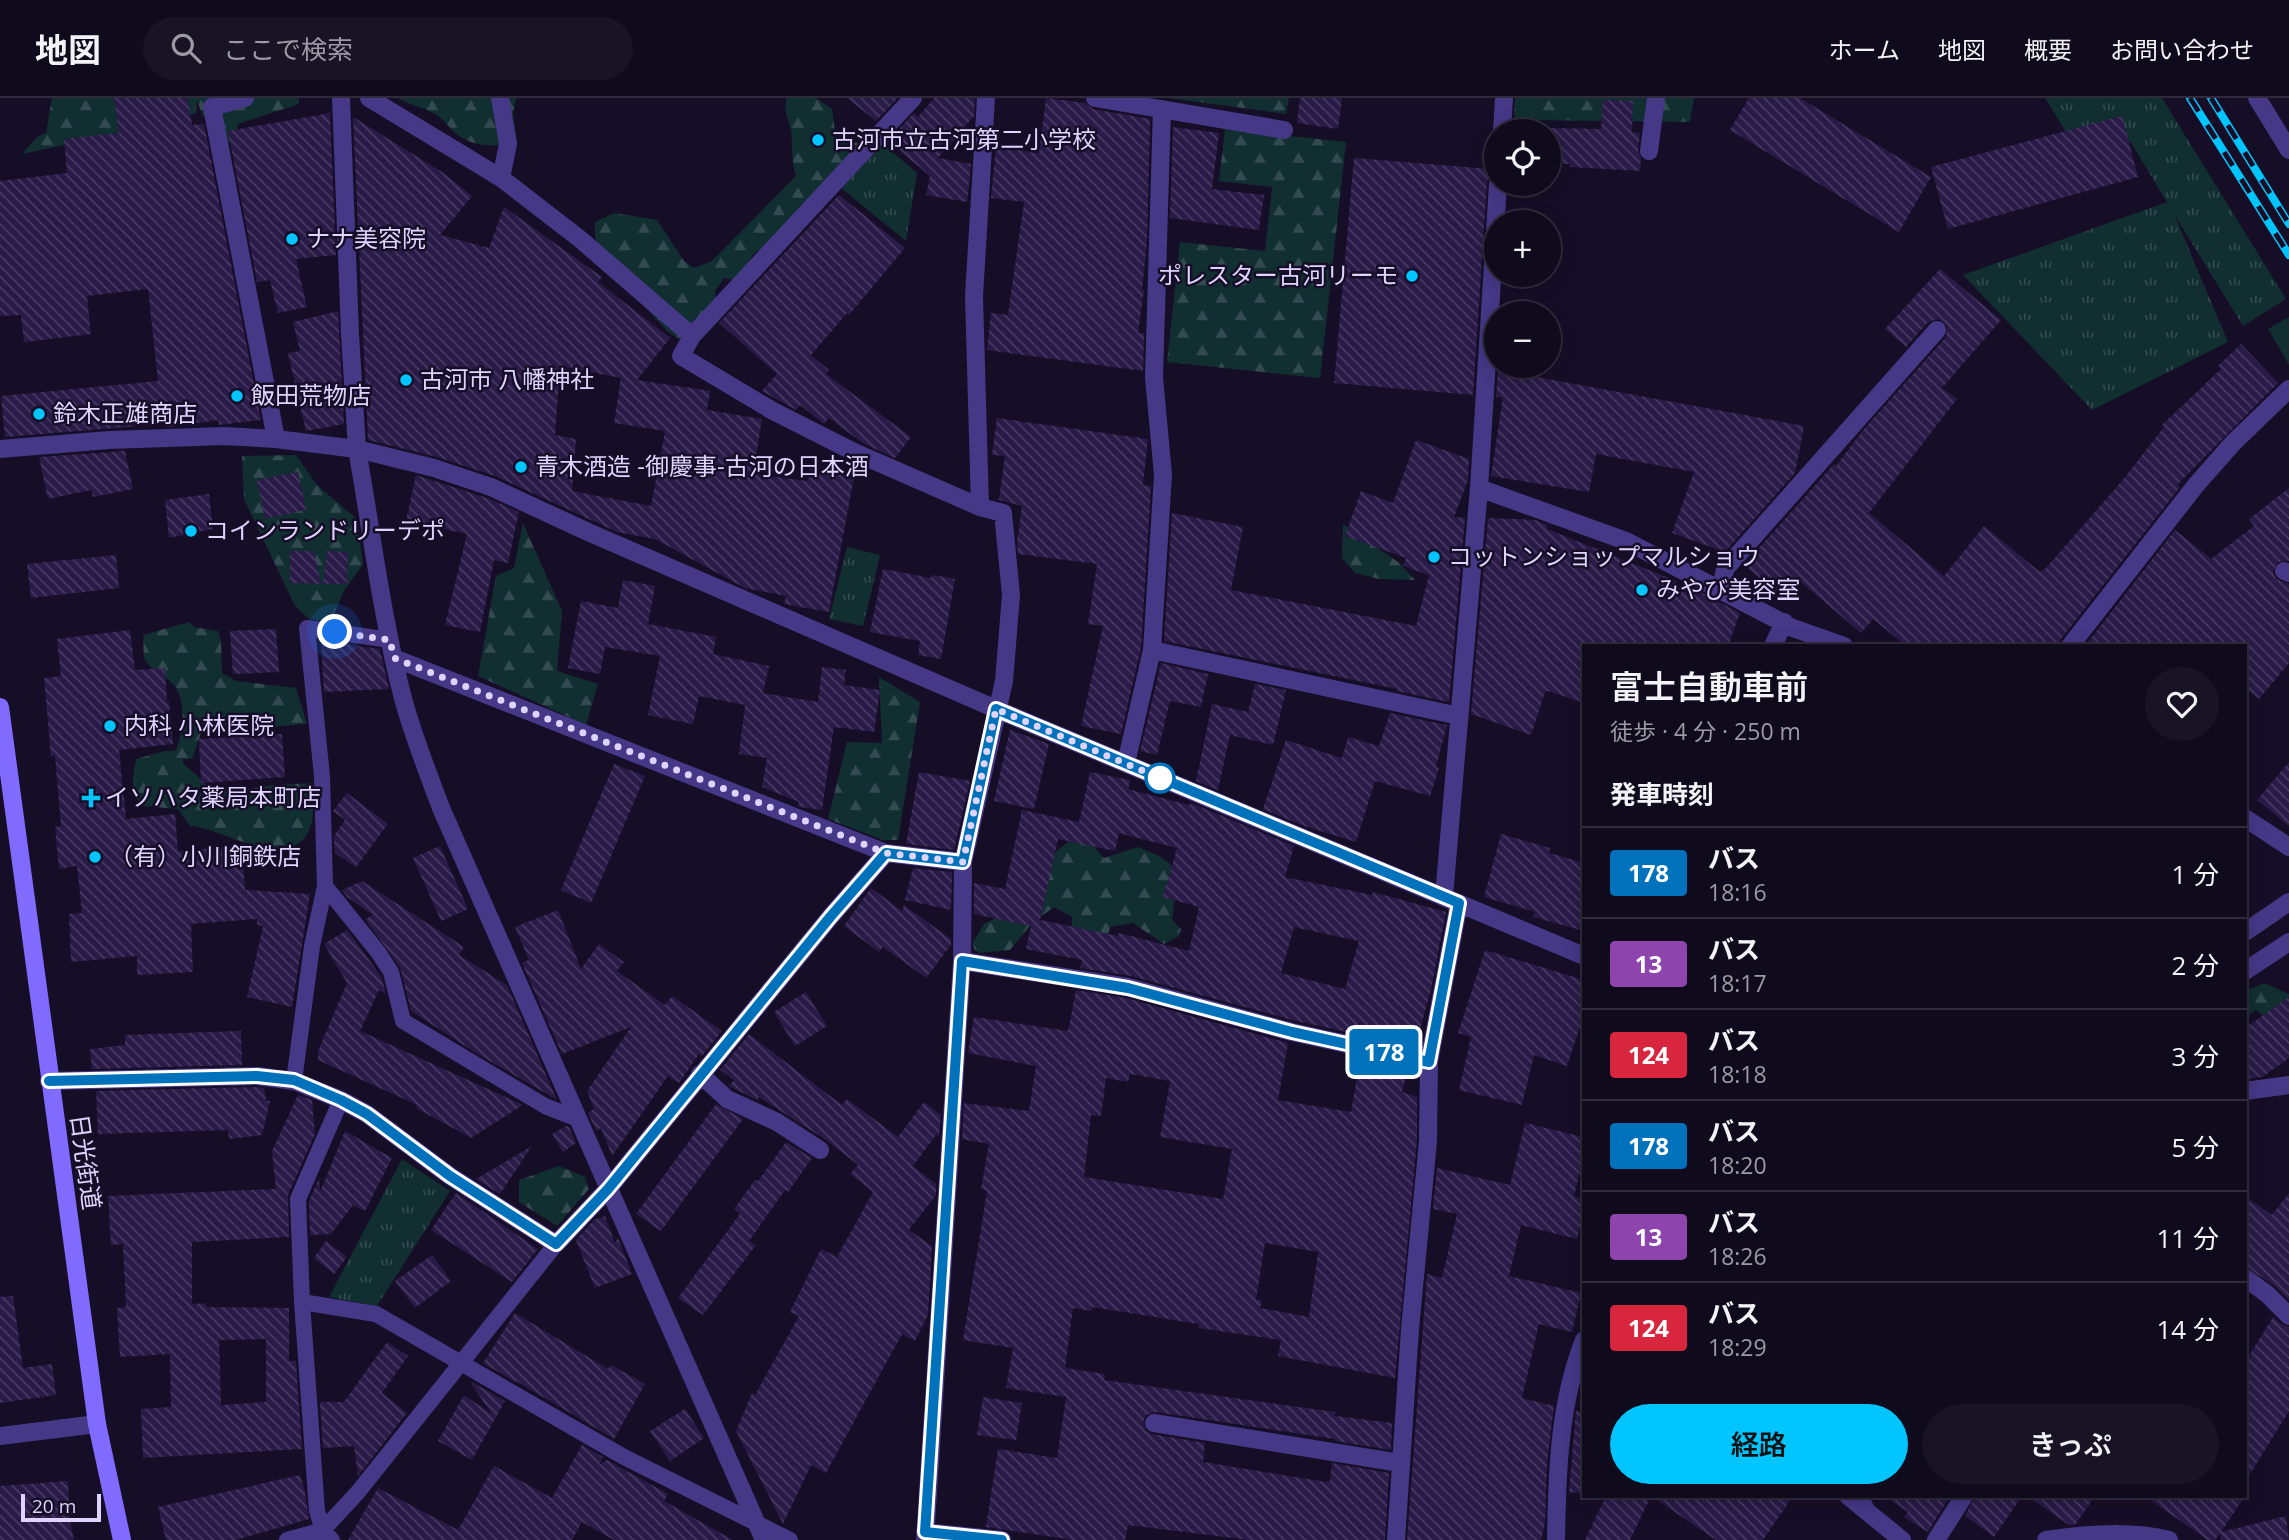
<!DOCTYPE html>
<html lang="ja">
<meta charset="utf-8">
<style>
:root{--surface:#100a1d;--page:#191326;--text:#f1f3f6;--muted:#9c9aa4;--line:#302b3b;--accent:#00c5ff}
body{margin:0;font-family:"Open Sans","Noto Sans JP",sans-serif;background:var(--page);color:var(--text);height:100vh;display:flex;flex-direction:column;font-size:26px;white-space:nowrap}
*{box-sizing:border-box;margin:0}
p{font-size:23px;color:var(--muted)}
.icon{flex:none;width:38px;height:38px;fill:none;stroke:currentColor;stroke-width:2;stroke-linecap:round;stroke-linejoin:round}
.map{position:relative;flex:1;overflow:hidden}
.sheet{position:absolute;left:1582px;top:546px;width:665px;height:854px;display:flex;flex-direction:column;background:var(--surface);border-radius:0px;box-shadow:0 4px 18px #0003,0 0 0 2px var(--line)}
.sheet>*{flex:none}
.badge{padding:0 14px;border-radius:5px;font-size:24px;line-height:46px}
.fabs{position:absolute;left:1484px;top:21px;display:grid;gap:14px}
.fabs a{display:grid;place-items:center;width:77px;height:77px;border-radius:50%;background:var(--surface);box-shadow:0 4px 18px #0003,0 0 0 2px var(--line);font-size:35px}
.scale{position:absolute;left:21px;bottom:18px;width:80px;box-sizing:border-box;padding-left:7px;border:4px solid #ded4ff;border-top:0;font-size:19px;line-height:24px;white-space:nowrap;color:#ded4ff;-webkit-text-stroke:5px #160e27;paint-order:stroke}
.you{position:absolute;width:35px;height:35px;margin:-18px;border:5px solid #fff;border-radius:50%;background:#1a73e8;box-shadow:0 0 0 10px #1a73e833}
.map>.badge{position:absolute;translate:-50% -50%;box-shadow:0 0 0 4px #fff}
h2{padding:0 28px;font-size:26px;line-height:63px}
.round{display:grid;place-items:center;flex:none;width:74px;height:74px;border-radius:37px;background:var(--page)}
.overview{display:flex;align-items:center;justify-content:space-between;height:119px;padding:0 28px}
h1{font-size:33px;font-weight:600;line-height:52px}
.action{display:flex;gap:14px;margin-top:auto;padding:14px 28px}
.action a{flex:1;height:80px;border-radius:42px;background:var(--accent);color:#111;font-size:28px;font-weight:600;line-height:80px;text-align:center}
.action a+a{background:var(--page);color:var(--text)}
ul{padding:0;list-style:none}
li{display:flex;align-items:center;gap:21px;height:91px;padding:0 28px;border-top:2px solid var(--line)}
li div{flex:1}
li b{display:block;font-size:26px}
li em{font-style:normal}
li .badge{min-width:77px;font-weight:700;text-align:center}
header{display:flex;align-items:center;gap:42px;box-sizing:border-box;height:98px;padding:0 35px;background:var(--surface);border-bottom:2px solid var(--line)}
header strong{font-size:33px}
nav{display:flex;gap:38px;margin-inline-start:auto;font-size:24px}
.search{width:490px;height:63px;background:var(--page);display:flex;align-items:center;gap:18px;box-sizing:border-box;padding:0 24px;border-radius:38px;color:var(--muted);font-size:26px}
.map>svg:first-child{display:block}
</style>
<header>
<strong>地図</strong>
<div class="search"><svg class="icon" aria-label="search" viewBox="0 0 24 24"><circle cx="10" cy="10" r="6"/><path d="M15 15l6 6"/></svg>ここで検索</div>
<nav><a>ホーム</a><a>地図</a><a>概要</a><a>お問い合わせ</a></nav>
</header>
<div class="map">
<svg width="2289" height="1442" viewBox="0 0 2289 1442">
<defs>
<pattern id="grass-tufts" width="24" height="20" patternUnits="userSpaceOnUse" patternTransform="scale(1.75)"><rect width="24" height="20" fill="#112e31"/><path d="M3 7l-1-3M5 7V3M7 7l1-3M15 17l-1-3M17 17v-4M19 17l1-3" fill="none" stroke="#334b50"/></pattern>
<pattern id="forest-firs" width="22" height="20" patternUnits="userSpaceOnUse" patternTransform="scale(1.75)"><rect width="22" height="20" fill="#112e31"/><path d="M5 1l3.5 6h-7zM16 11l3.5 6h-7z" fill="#334b50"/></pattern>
<pattern id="building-back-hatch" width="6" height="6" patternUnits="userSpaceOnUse" patternTransform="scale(1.75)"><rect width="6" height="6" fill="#291a48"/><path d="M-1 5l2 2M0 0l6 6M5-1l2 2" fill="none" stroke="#483a63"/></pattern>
</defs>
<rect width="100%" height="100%" fill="#160e27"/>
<!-- grass -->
<path fill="url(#grass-tufts)" d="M2045 0H2162L2286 201 2243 228 2174 116 2228 244 2092 312 1963 177 2167 104 2130 43 2087 68Z
M883 46 917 75 906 143 841 90Z
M847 449 880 457 863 528 829 521Z
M402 1061 450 1093 377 1208 329 1199Z"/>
<!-- forest -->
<path fill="url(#forest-firs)" d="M52 0H299V6L238 26 234 50 203 18 197 3 196 15 170 24 22 56 37 39 46 35Z
M398 0H516L513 16 517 46C497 48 475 50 458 37 448 30 444 20 433 15 422 9 410 7 398 0Z
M787 0H816L832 11 836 40 858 45 838 72 765 151 757 153 751 159V166L734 182 724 180 715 193 719 223 700 242 682 243 668 234 631 194 607 177 601 168 595 137V124L614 115 657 122 684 163 694 170 712 163 796 78C791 63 793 48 791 33 789 21 782 11 787 0Z
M1169 0H1289L1286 16Z
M1515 0H1694L1690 24 1514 22Z
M1225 31 1346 44 1320 280 1167 264 1180 144 1265 153 1272 89 1219 83Z
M296 357 317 387 357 421 363 466 344 493 331 523 309 521 294 506 244 401 242 358Z
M523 425 562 513 557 573 598 586 586 627 478 578 496 478 514 470Z
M1343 426 1398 464 1415 482 1379 481 1355 475 1342 460Z
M189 524 194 529 218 533 221 543 222 575 236 583 296 590 307 626C272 629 237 632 202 632L192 661H183V665L210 690 242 692 273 687 313 685C313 697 314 711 312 723 297 782 225 730 190 728L178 711 142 708C129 695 133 677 136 661L165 653H175C184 637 187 599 172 585 164 577 148 571 144 559 143 553 144 544 143 537Z
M879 579 920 604 898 742H883L828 721 847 644 882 645Z
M1086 740 1104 760 1138 749 1157 757 1168 764 1178 776 1172 821 1181 831 1179 838 1164 846 1133 825 1110 829 1104 854 1072 844V819L1054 809 1032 825 1010 852 979 855 974 851 973 844 984 826 1002 817 1047 761 1068 744Z
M2264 885 2289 896V943L2256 912 2245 919V893Z
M559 1068 585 1079 589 1091 557 1128 519 1104V1082Z"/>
<!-- pitch -->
<path fill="#112e31" d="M2289 219V267L2268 231Z"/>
<!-- building -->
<path fill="url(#building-back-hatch)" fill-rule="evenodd" d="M114 0H188L192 27 204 26 261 322 219 327 218 322 169 329H164L163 326 5 339 1 298 158 283 148 191 87 198 91 236 24 244 21 217 0 218V83L67 75 64 41 119 35Z
M847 0H896L897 1 876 23Z
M934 0H975L974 18 938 60 971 66 967 104 926 97 930 78 888 43 914 15 918 19Z
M1046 0 1085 5 1093 11 1150 21 1147 143 1142 192H1144L1138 235H1144L1143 273 987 252 991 215 1008 217 1024 104 991 100 996 49 1039 55Z
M1300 0H1342L1338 31 1297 25Z
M1749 0H1800L1931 79 1899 134 1730 32Z
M1603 2 1633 3 1632 34 1640 35 1638 52 1641 60 1640 73 1570 69V66H1549V30L1601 31Z
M330 15 336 157 296 161 307 209 278 215 270 182 257 184 228 33Z
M2122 18 2138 79 1948 131 1931 69Z
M353 19 442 74 472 98 440 137 489 150 504 109 602 179 598 184 670 240 637 282 710 293 707 312 762 321 753 376 807 383 810 371 854 379 829 514 784 506 786 498 745 490 655 441 617 434 495 378 437 359 368 342ZM560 268 621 280 614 325 665 333 651 408 572 393 576 341 555 337Z
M1173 29 1219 35 1212 91 1264 97 1259 132 1170 120Z
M1354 60 1491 71 1487 85 1473 297 1334 285Z
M839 97 905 150 849 217 847 215 811 257 829 272 826 276 911 339 895 360 864 346 829 320 824 326 800 307 796 312 762 293 777 276 719 225Z
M1940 171 2001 222 1942 290 1957 301 1869 415 1944 478 1984 428 2040 474 2045 471 2122 383 2164 329 2162 327 2221 271 2218 268 2241 246 2278 285 2177 387 2180 389 2061 541 2059 548H1906L1873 521 1861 535 1801 484 1785 502 1744 467 1834 366 1836 368 1864 331 1946 239 1947 228 1939 221 1928 224 1906 249 1885 231Z
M338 213 344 326 306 333 288 255 300 253 293 224Z
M1498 272 1804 328 1795 375 1725 454 1672 435 1694 374 1596 356 1589 394 1491 378 1503 299H1496Z
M997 320 1148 341 1143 387 1151 388 1141 550 1121 636 1081 628 1103 528 1088 526 1097 466 1018 456 1017 444 1022 408 999 402 1005 358 992 357Z
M1416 342 1469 361 1468 382 1454 419 1465 420 1449 604 1397 593V591L1164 543 1172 415 1243 429 1231 492 1416 528 1429 477 1403 468 1406 460 1345 438 1361 393 1393 405Z
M125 353 133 391 93 399 91 392 48 401 39 359Z
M298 374 306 412 265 421 257 382Z
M416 377 487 400 519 414 508 465 494 462 480 534 445 527 467 436 406 423Z
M2289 390V463L2278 464 2273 474 2276 481 2289 486V565L2259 601 2245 589V548H2085L2175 432 2211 461 2254 428 2249 421Z
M209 396 213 431 169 440 165 402Z
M1488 420 1535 422 1547 427V431L1676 483 1675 486 1704 496 1740 515 1728 548H1584V605L1548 593 1545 594 1531 637 1471 616Z
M290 453H314L321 486 290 485Z
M327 453 348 454 347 486H323Z
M116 457 119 490 31 500 27 466Z
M883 471 931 480 932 477 955 481 941 561 918 557 920 543 870 534Z
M623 482 655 488 648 526 716 539 713 556 769 568 763 595 818 604 822 569 846 572 844 587 880 592 874 634 834 629 822 712 801 709 798 708 799 704 762 689 767 660 739 656 745 607 699 598 693 626 648 617 660 558 605 549 600 576 568 570 581 503 618 510Z
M276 531 279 574 233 576 230 533Z
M130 532 135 572 165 570 167 604H169L173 646 119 652 126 721 175 716 178 753 242 748 245 792 310 796 292 909 247 899 263 828 257 827V821L191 826 193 874 137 877V858L71 864 69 816 82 815 77 768 59 771 55 729 61 728 55 658H51L44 580 61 578 57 541Z
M321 543 380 551 389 591 324 594Z
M1161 565 1208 576 1201 609 1170 603 1157 657 1140 653Z
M1255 586 1286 592 1273 647 1230 637 1218 692 1196 683 1212 606 1248 614Z
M1390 615 1447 627 1436 669 1439 670 1430 698 1375 683 1356 744 1304 728 1263 711 1286 642 1342 660 1348 639 1379 648Z
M1010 632 1049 646 1034 711 994 703Z
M282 636 285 679 201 685 199 641Z
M2289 664V728L2257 702Z
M614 666 645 678 591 805 561 792Z
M919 674 970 683 954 752 906 746Z
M1090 674 1130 682 1128 691 1189 707 1191 705 1294 748 1285 779 1372 797 1373 794 1446 814 1431 892 1415 949 1292 922 1131 878 1080 870 1082 862 1026 851 1031 828 974 816V785L1005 791 1022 712 1079 724ZM1119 735 1177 750 1163 799 1199 809 1189 853 1119 835 1118 838 1040 822 1058 741 1115 753ZM1294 829 1359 843 1345 891 1281 875Z
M347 695 388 726 356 769 335 755 334 738 345 722 333 713Z
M1501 736 1550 750 1549 755 1584 765V833L1533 819 1535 814 1484 799Z
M440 748 468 811 441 823 413 760Z
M913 770 952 774 951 812 905 802Z
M362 783 464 849 459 857 507 887 557 1002 476 955 411 913 400 869 365 821 373 817 347 799 342 792Z
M871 790 902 813 904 807 951 841V847L926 880 883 849 879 854 844 828Z
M558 812 581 871 599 846 624 864 617 873 665 907 672 898 722 933 702 958 699 956 679 985 668 978 612 1058 601 1030 596 1033 588 1015 594 1011 587 993 631 929 562 956 522 865 529 862 515 829Z
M347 832 381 878 386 896 379 892 360 933 523 1007 471 1040 416 1010 417 1007 318 962V953L347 885 324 846Z
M1485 852 1584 882V917L1567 968 1534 957 1522 1007 1459 992 1471 939 1458 935Z
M1076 892 1126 900 1288 945 1278 1002 1351 1014 1360 961 1408 971 1402 994 1417 999V1042L1395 1280 1278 1258 1281 1242 1199 1230V1226L1092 1209 1091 1213 1073 1210 1065 1270 1105 1276 1104 1282 1335 1314V1318L1392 1325 1391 1352 1335 1343V1341L1156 1314 1146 1317 1143 1324 1146 1333 1152 1336 1205 1345 1203 1364 1326 1384 1330 1383 1332 1365 1389 1375 1385 1442H1250L1128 1427 1125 1442H1074L986 1429 998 1351 1057 1360 1066 1299 1006 1290 1013 1250 963 1242 987 1093 981 1091 989 1046 962 1041 964 1005 1029 1013 1036 968 968 955 974 919 1068 933ZM1130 976 1170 983 1160 1039 1232 1051 1223 1101 1084 1079 1091 1017 1101 1018 1106 980 1128 984ZM1265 1145 1318 1154 1309 1219 1260 1210 1262 1202H1256Z
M806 894 827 928 795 948 774 914Z
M2289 899V960L2262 979 2245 981V930Z
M241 933 242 967 92 971 90 951 125 947V937Z
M749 936 842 1007 847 1001 898 1039 924 1004 941 1017 939 1038 936 1037 913 1068 936 1086V1097L909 1132 932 1148 928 1217 915 1243 902 1236 826 1375 811 1367 783 1426 736 1333 752 1295 755 1297 799 1218 790 1214 821 1151 837 1159 873 1094 850 1076 858 1067 826 1042 759 999 757 1002 729 988 734 982 720 972Z
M256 989 264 990 266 1003H270L262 1037 229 1041 228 1032 98 1036 96 993Z
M298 997 312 1002 315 1036 288 1097 289 1139 192 1144V1206L206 1205V1209L289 1210V1263H296L302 1351 143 1360 141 1311 171 1309 170 1256 120 1259 117 1210 126 1209 123 1146 111 1147 108 1098 276 1091 272 1053ZM266 1241V1304L221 1307 219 1242Z
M716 1006 743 1021 661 1133 636 1116Z
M1525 1025 1584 1039V1057L1574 1098 1584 1101V1113L1577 1141 1521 1127 1509 1178 1581 1195 1572 1234 1539 1226 1522 1300 1554 1308 1547 1365 1545 1425 1541 1442H1407L1427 1176 1442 1180 1457 1116 1433 1111 1437 1070 1510 1087Z
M566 1028 569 1029 576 1045 563 1054 552 1036Z
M345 1033 392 1060 365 1113 353 1107 331 1136 310 1137 309 1103 319 1080 320 1094Z
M786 1044 812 1060 788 1094 785 1092 749 1143 756 1147 703 1217 678 1200 740 1116 734 1111 755 1082 758 1083Z
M532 1048 500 1096 476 1081Z
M456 1095 538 1151 512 1184 431 1132Z
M2289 1095V1202L2274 1187 2245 1169V1098L2272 1117Z
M605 1118 615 1145 618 1140 632 1176 595 1190 576 1142 594 1122Z
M326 1143 347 1159 334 1176 314 1160Z
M432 1157 451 1183 415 1210 395 1183Z
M13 1198 23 1270 52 1266 56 1297 0 1305V1199Z
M515 1215 608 1271 611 1267 645 1286 614 1341 516 1283 515 1284 483 1265Z
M2273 1219 2281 1226 2289 1229V1313L2245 1384V1264Z
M387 1244 408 1258 382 1295 407 1315 358 1378 354 1348 323 1350 320 1304H344Z
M472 1284 505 1303 472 1362 438 1343 464 1297 493 1317 471 1286Z
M983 1299 1022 1305 1016 1342 977 1337Z
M685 1311 704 1340 670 1363 650 1333Z
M1576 1313 1584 1314V1396L1569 1394Z
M582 1347 603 1359 599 1367 607 1362 668 1396 664 1403 733 1442H614L582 1424 572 1442H348L378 1390 458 1432 494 1368 552 1400Z
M300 1377 305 1394 309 1421 236 1442H166L158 1409Z
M68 1383 70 1424 74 1442H0V1388Z
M1606 1398H1651L1630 1442H1585Z
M1651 1398H1793L1763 1442H1716Z
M1884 1398H1950L1928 1434 1904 1419 1908 1414Z
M1975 1398H2022L1994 1439 1965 1418Z
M2027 1398H2095L2075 1427H2069Z
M2144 1398H2245L2221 1434 2286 1418 2289 1442H2221L2220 1435 2215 1442H2208Z"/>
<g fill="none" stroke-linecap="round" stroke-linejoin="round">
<!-- service -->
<path stroke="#453887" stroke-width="16" d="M325 788 378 854 391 874 403 923 545 1008 578 1021
M294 983 312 848 325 788 322 678 307 530 390 542
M302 1204 376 1216 624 1359 790 1442
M287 1442 323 1432 358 1394 556 1146
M332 1442 323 1432 317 1413 302 1204 298 1101 341 1002"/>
<!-- minor -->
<path stroke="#453887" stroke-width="18" d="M245 0 212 9 276 341
M341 0 350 236 357 351
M369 0 501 80 580 141 692 238
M500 0 508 46 501 80
M913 0 692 238 681 258 773 313 854 354 980 409 1003 415 1011 497 1004 583 963 764 962 863 925 1442
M1095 0 1284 32
M1502 33 1504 0
M1649 53 1656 0
M0 351 109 342 225 338 276 341 357 351 434 370 491 389 588 434 996 611 1584 858
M1479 390 1626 443 1793 530 1844 548
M980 409 974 198 986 0
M2284 473 2289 475
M1721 492 1725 471 1937 232
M1773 548 1784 524
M2070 548 2196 387 2233 345 2289 291
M1152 552 1459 618
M394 560 886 755
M1126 665 1152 552 1163 377 1154 279 1162 11
M2245 720 2289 749
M1444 798 1479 390 1498 86
M962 863 1128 889 1292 934 1429 964
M700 976 727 1001 777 1024 820 1052
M49 983 257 978 294 983 341 1002 367 1016 450 1078 556 1146 608 1091 831 818 886 755 963 764
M2245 993 2289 987
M2245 1180 2267 1196 2289 1218
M1154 1325 1400 1365
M0 1338 97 1326
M1848 1398 1902 1442
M925 1434 1002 1442
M1396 1442 1410 1231 1428 1043 1429 964 1459 805
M1556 1442C1557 1375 1559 1305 1584 1242
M1936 1442 1964 1398
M2046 1442C2084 1436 2131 1432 2169 1442"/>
<!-- tertiary -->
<path stroke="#453887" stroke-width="18" d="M2257 0 2289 52
M357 351C372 436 382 521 404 604 414 640 428 675 441 710L764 1442
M2245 834 2289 804
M2245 873 2289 844
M1859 1398 1866 1412"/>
<!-- secondary -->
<path stroke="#816bff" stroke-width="18" d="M0 609 97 1326 122 1442"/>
<!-- rail casing -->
<g stroke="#00c5ff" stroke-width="8">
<path id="rail" d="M2190 0 2289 157
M2211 0 2289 126"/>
</g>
<!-- rail -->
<use href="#rail" stroke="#160e27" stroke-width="5" stroke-dasharray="16" stroke-linecap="butt"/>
</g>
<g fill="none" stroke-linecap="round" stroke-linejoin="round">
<!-- line casing -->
<g stroke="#fff" stroke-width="16">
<path id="line" d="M49 983 257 978 294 982 341 1002 367 1016 450 1078 556 1146 608 1091 831 818 886 755 963 764 996 611 1459 805 1429 964 1292 934 1128 890 962 863 925 1434 1002 1442"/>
</g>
<!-- line -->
<use href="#line" stroke="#0072bc" stroke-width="10"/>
<!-- walk -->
<path stroke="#ded4ff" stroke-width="7" stroke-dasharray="0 12.6" d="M335 534 390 542 394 560 886 755 963 764 996 611 1160 680"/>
</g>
<!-- markers -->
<g fill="#00c5ff" stroke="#160e27" stroke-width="2.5">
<circle cx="818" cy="42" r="7"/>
<circle cx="292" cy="141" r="7"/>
<circle cx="1412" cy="178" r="7"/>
<circle cx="406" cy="282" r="7"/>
<circle cx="237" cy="298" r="7"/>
<circle cx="39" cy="316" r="7"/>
<circle cx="521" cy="369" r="7"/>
<circle cx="191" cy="433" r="7"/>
<circle cx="1434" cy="459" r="7"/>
<circle cx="1642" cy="492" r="7"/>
<circle cx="110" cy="628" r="7"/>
<path d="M87.5 689.5h7v7h7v7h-7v7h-7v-7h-7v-7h7z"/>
<circle cx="95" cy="759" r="7"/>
</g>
<circle fill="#fff" stroke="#0072bc" stroke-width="3.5" cx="1160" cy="680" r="14"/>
<g text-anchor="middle" stroke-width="5" stroke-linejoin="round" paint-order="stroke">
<!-- poi labels -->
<g font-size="24" fill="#ded4ff" stroke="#160e27" text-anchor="start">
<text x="832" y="50">古河市立古河第二小学校</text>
<text x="306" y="149">ナナ美容院</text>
<text x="1398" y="186" text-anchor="end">ポレスター古河リーモ</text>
<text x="420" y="290">古河市 八幡神社</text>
<text x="251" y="306">飯田荒物店</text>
<text x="53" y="324">鈴木正雄商店</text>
<text x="535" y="377">青木酒造 -御慶事-古河の日本酒</text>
<text x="205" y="441">コインランドリーデポ</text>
<text x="1448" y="467">コットンショップマルショウ</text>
<text x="1656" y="500">みやび美容室</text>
<text x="124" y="636">内科 小林医院</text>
<text x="105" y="708">イソハタ薬局本町店</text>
<text x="109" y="767">（有）小川銅鉄店</text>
</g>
<!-- street labels -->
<g font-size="24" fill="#ded4ff" stroke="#160e27">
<text transform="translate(85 1064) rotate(82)" y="8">日光街道</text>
</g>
</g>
</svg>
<div class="fabs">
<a><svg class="icon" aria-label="locate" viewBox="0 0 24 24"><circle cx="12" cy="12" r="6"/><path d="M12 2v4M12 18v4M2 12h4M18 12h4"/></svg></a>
<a>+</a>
<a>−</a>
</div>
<div class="scale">20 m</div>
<div class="you" style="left:335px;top:534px"></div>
<b class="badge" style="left:1384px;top:954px;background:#0072bc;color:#fff">178</b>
<section class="sheet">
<div class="overview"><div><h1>富士自動車前</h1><p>徒歩 · 4 分 · 250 m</p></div><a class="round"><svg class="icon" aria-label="heart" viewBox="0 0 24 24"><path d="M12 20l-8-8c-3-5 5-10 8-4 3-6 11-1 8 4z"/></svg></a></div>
<h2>発車時刻</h2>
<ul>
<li><span class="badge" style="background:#0072bc;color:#fff">178</span><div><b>バス</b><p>18:16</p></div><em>1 分</em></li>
<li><span class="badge" style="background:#8e44ad;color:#fff">13</span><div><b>バス</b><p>18:17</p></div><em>2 分</em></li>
<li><span class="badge" style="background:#d7263d;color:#fff">124</span><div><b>バス</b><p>18:18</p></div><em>3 分</em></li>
<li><span class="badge" style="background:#0072bc;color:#fff">178</span><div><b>バス</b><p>18:20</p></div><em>5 分</em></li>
<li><span class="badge" style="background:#8e44ad;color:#fff">13</span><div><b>バス</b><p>18:26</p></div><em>11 分</em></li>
<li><span class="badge" style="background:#d7263d;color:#fff">124</span><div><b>バス</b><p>18:29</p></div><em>14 分</em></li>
</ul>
<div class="action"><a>経路</a><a>きっぷ</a></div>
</section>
</div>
